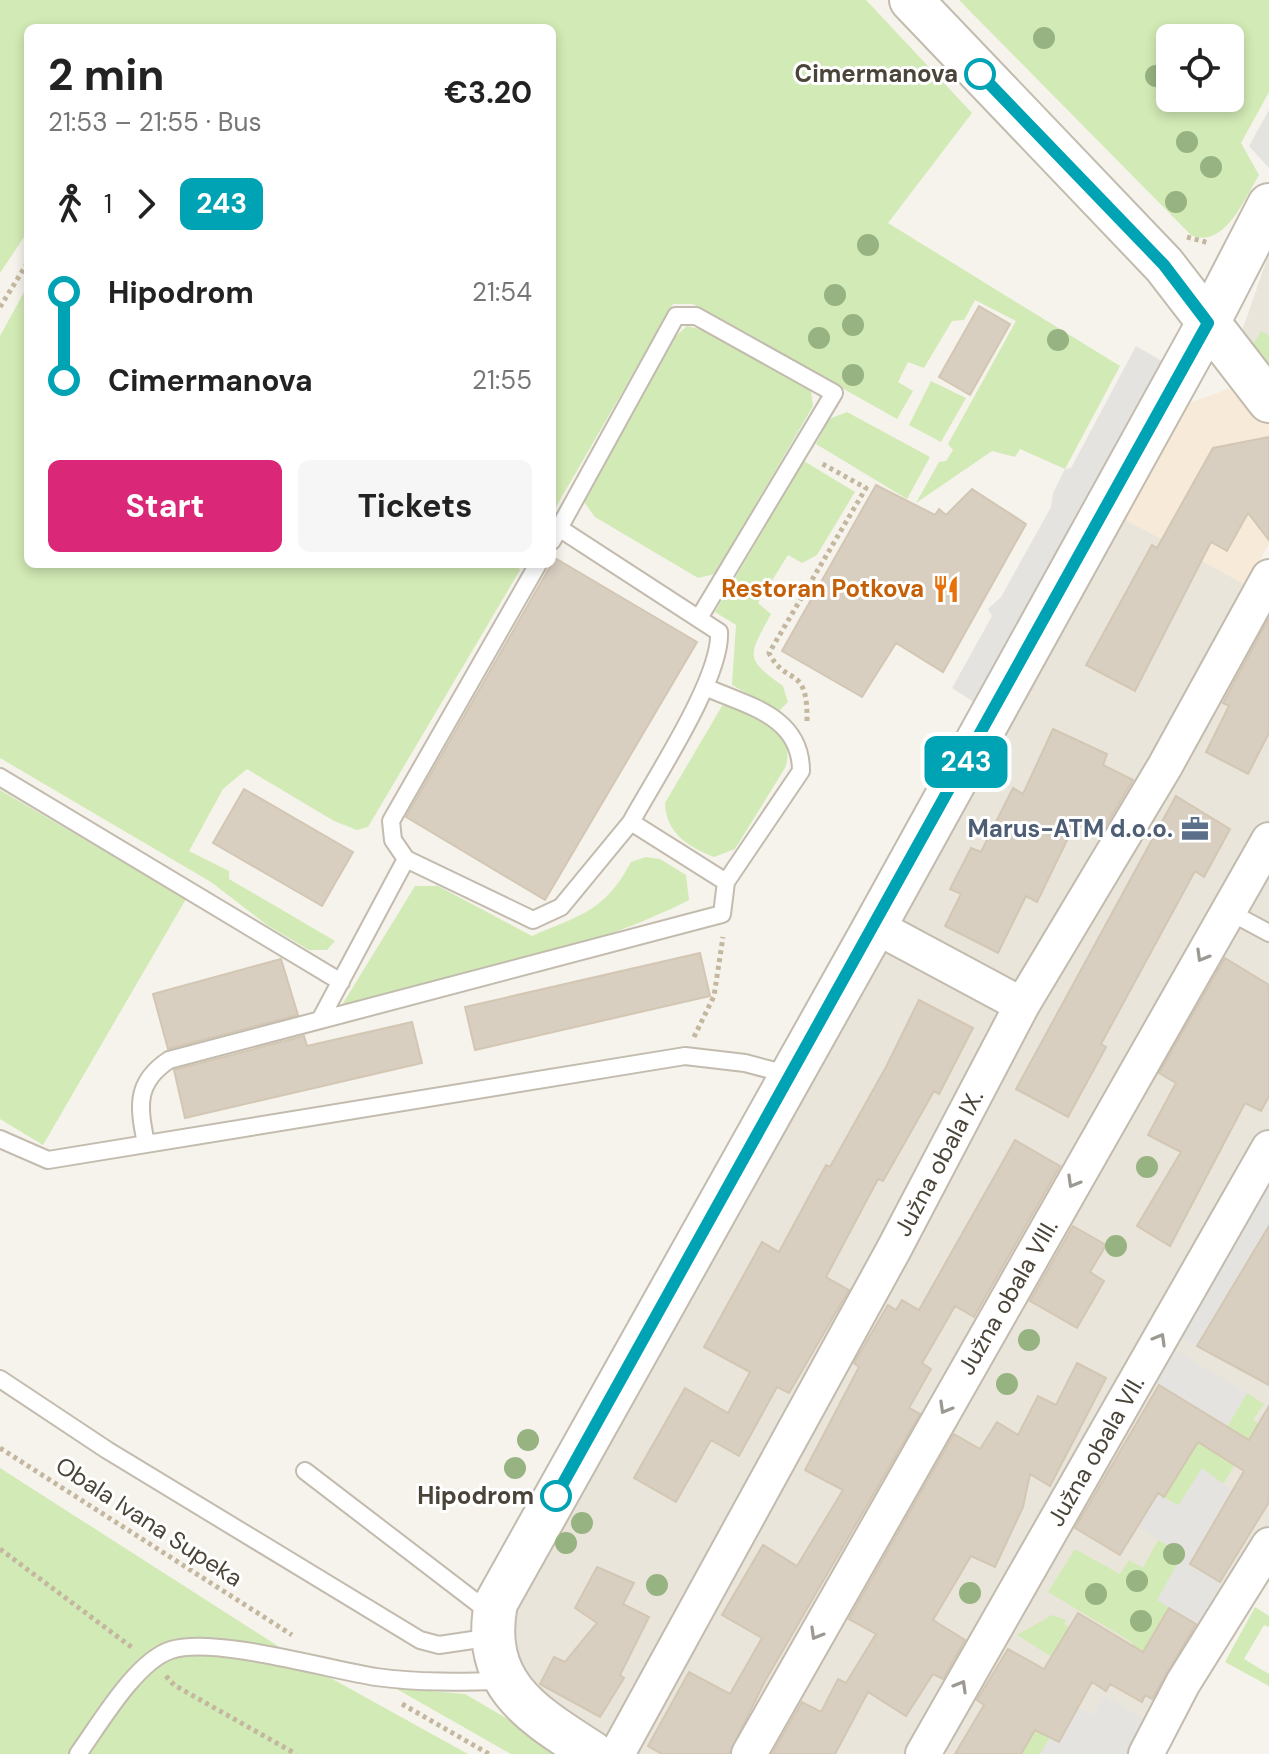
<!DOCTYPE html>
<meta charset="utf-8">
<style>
:root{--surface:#fff;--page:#f6f6f6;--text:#222;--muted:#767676;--accent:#db2777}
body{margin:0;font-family:"DM Sans",sans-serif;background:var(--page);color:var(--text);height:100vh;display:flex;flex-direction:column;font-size:30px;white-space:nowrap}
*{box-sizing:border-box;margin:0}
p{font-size:26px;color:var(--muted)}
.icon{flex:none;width:44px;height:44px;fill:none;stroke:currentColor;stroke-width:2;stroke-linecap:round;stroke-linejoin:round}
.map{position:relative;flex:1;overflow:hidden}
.details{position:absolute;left:24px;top:24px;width:532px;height:544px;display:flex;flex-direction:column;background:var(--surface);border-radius:12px;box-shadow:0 4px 12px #0003}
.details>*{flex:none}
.badge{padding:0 16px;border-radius:12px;font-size:28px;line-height:52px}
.fabs{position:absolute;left:1156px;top:24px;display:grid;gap:16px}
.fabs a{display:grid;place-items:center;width:88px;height:88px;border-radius:12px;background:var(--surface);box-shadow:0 4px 12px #0003;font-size:40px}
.map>.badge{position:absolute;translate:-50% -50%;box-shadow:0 0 0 4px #fff}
.legs{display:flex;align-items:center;gap:12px;height:88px;padding:0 24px;font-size:26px}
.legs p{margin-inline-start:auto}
.summary{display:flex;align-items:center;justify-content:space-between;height:136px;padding:0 24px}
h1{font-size:44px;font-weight:700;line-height:60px}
.cta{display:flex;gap:16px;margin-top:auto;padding:16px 24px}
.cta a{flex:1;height:92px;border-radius:12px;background:var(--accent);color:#fff;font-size:32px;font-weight:700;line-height:92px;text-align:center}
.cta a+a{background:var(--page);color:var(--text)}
ul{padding:0 24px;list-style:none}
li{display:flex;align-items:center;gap:28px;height:88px;font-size:30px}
li i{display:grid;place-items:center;width:12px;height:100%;margin:0 10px;background:currentColor}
li i::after{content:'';width:20px;height:20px;margin:-10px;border:6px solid;border-radius:50%;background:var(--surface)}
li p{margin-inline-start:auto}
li:first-child i{background:linear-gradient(#0000 50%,currentColor 0)}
li:last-child i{background:linear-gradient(currentColor 50%,#0000 0)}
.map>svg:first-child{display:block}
</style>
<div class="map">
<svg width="1269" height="1754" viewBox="0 0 1269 1754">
<rect width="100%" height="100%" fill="#f6f3ec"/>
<!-- residential -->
<path fill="#eae5da" d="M1269 253V382L1242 344V331Z
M1117 515 1267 596 1269 593V1532L1140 1754H619L542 1706 517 1665 512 1625 518 1602Z"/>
<!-- commercial -->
<path fill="#f7ead8" d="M1228 389 1234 390 1269 421V544L1246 585 1117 515 1170 419 1190 403Z"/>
<!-- green -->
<path fill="#d2eab5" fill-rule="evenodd" d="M0 0H866L972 113 888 223 1120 366 1065 469 1020 449 1015 457 992 451 916 503 939 462 946 461 953 450 948 444 1016 321 975 300 964 320 952 321 924 368 908 362 898 382 913 391 897 419 693 304H673L552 514V28H28V231L0 273Z
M959 0H1269V92L1241 143 1259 175C1245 198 1224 250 1191 235ZM1170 38H1230V98H1170Z
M28 285V564H516L520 570 368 827 357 830 334 821 247 769 223 789 189 851 229 871V879L335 941 327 950H309L267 925 211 882 0 758V336Z
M687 326 704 330 811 391 813 406 715 574 698 578 595 517 584 502 675 337Z
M1261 331 1269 336V367L1253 345Z
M931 381 966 398 941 442 909 425Z
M847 412 930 457 907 499 816 444 829 419Z
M804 461 855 492 817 555 802 563 788 555 758 603 771 614C749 655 743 658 783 686L788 702 779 711 732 685 736 625 715 612Z
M731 703C758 719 798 730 785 768L735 849 714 857C687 846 666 833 665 803L722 706Z
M0 790 186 899 43 1145 0 1119Z
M646 857 660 859 686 875 689 900C591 950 449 982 342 1005L415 886H438L532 936C582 914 604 912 631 862Z
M1247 1393 1264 1404 1253 1420 1259 1424 1223 1484 1202 1469 1179 1506 1164 1497 1213 1418 1227 1427Z
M0 1468 309 1666 468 1754H0Z
M1158 1540 1183 1554 1158 1600 1169 1608 1142 1655 1131 1649 1133 1643 1048 1592 1075 1549 1120 1574 1129 1560 1143 1568Z
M1255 1607 1269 1616V1627L1264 1625 1244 1659 1269 1674V1686L1225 1662Z
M1052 1615 1066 1620 1064 1624 1069 1627 1060 1643 1078 1674 1017 1635Z
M395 1688 465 1694 568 1754H511Z
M1001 1710 1050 1738 1040 1754H1021Z"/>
<!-- parking -->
<path fill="#e5e3e0" d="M1269 110V168L1249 146Z
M1136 346 1167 364 1079 509 975 703 952 688 992 616 988 609 1001 597 1051 507 1053 493 1065 469 1071 468Z
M1269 1177V1226L1197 1346 1178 1337Z
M1171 1347 1247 1393 1227 1427 1152 1381Z
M1102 1459 1178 1506 1202 1468 1232 1490 1200 1546 1198 1569 1221 1582 1199 1625 1157 1600 1183 1554 1083 1494Z
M1104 1695 1149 1723 1132 1754H1040L1050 1738 1059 1742 1078 1708 1093 1715Z"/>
<!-- building -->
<path fill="#d8cfc1" stroke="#d3c7b4" stroke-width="2" d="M979 306 1010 324 970 395 939 377Z
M1269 437V540L1248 513 1227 551 1211 542 1135 691 1086 665 1152 545 1157 548 1213 448Z
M876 485 935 515 939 509 946 515 972 489 1026 524 943 672 896 643 862 697 782 651Z
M555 558 697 642 545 900 406 817Z
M1269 618V733L1248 774 1206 752 1229 706 1223 703Z
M1053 729 1107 754 1103 765 1133 780 1102 832 1085 824 1070 834 1037 902 1026 896 998 953 945 926 961 894 950 889 971 848 981 852 1013 788 1023 794Z
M244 789 353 852 322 906 213 843Z
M1176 796 1230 829 1204 877 1195 871 1101 1044 1106 1047 1068 1117 1016 1089Z
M700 953 710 996 475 1050 465 1007Z
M1225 958 1269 985V1096L1261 1111 1245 1103 1170 1246 1137 1226 1181 1152 1148 1135 1176 1083 1159 1073Z
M281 959 298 1015 168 1049 153 994Z
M919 1000 973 1028 939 1094 934 1091 883 1181 878 1179 826 1277 849 1290 789 1393 777 1387 739 1456 711 1440 676 1502 634 1478 685 1388 728 1413 750 1372 704 1347 762 1242 779 1252 826 1165 830 1167 886 1067Z
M412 1022 422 1063 185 1118 174 1070 304 1036 307 1046Z
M1015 1140 1060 1166 974 1317 955 1306 922 1363 931 1369 909 1408 920 1414 765 1681 729 1754H662L648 1746 689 1672 730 1694 762 1638 722 1615 763 1545 797 1566 843 1490 805 1470 859 1367 854 1363 888 1305 896 1310 902 1300 919 1310Z
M1073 1226 1106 1245 1090 1272 1104 1281 1077 1328 1030 1301Z
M1269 1226V1385L1197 1346Z
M1077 1363 1106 1378 1050 1486 1030 1474 1023 1507 995 1567 971 1556 933 1620 965 1640 943 1679 933 1674 906 1716 868 1692 835 1754H772L802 1702 821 1712 838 1679 846 1683 876 1634 849 1619 954 1434 980 1449 997 1422 1018 1435 1038 1396 1056 1405Z
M1159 1385 1249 1440 1269 1406V1502L1220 1582 1190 1564 1244 1471 1198 1442 1164 1497 1158 1493 1120 1555 1075 1528Z
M597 1567 634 1583 623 1604 649 1617 620 1675 624 1678 600 1717 540 1684 554 1657 565 1662 597 1623 575 1608Z
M1169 1608 1196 1624 1152 1699 1145 1695 1142 1702 1110 1684 1106 1691 1092 1682 1059 1742 1035 1730 1021 1754H955L984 1705 977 1700 1008 1649 1044 1669 1078 1613 1143 1652Z"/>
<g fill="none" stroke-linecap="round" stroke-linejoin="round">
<!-- service casing -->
<g stroke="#c2bbae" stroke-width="20">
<path id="service" d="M552 541 676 316H696L834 393 699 618
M538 564 391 821 393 840 406 859 533 920 561 907 631 822
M705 687C748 706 801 716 801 771L726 882
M0 777 341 982
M1228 911 1269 933
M320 1020 406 859
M0 1139 48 1160 685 1056 745 1063 790 1075
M146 1144C139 1108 134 1083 169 1060L722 914 726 882 631 822C655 778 722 677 719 632L559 528
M0 1379 107 1450 420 1640 439 1645 493 1637
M305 1471 493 1615
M78 1754C99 1725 136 1661 171 1650 213 1636 326 1669 376 1677 419 1683 461 1682 504 1681"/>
</g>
<!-- minor casing -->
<g stroke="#c2bbae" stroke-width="38">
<path id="minor" d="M875 926 1022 1005
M617 1754 894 1249 1022 1005 1165 766 1269 577
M749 1754 1269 840
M923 1754 1269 1148
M1146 1754 1183 1683 1269 1545"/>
</g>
<!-- tertiary casing -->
<g stroke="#c2bbae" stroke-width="46">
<path id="tertiary" d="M911 0 1164 265 1269 401
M594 1754C534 1715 480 1686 496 1603L875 926 1208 323 1269 205"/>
</g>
<!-- path -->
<path stroke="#c4b79f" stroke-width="5" stroke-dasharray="4 4" stroke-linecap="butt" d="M1187 237 1209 243
M0 307 28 262
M807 721C808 663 786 687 769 653L866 488 819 462
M694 1037 714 996 723 937
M0 1448 292 1635
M0 1549 134 1649
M166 1676 174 1685 296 1754
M402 1704 489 1754"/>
<!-- service -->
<use href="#service" stroke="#fff" stroke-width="16"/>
<!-- minor -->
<use href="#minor" stroke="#fff" stroke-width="34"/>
<!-- tertiary -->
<use href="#tertiary" stroke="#fff" stroke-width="42"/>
</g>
<!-- trees -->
<g fill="#97b381">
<circle cx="1044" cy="38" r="11"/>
<circle cx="1156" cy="76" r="11"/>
<circle cx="1187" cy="142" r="11"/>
<circle cx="1211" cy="167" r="11"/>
<circle cx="1176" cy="202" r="11"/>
<circle cx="868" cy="245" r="11"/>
<circle cx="835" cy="295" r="11"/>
<circle cx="853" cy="325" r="11"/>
<circle cx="819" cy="338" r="11"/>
<circle cx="1058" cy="340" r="11"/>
<circle cx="853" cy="375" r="11"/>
<circle cx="1147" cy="1167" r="11"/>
<circle cx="1116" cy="1246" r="11"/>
<circle cx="1029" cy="1340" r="11"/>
<circle cx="1007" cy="1384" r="11"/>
<circle cx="528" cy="1440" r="11"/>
<circle cx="515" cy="1468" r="11"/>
<circle cx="582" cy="1523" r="11"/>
<circle cx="566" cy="1543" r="11"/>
<circle cx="1174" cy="1554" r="11"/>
<circle cx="1137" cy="1581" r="11"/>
<circle cx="657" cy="1585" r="11"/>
<circle cx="970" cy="1593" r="11"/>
<circle cx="1096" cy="1594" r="11"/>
<circle cx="1141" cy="1621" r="11"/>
</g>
<!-- one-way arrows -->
<defs><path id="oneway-chevron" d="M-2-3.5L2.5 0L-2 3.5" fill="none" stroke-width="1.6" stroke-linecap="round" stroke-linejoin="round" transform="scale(2)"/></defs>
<g stroke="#9c9892">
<use href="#oneway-chevron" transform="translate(1202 956) rotate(120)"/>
<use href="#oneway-chevron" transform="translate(1073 1182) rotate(120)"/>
<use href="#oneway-chevron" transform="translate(1160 1339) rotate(-60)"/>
<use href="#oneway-chevron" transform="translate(945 1408) rotate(120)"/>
<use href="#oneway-chevron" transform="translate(816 1634) rotate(120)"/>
<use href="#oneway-chevron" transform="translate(961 1686) rotate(-60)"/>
</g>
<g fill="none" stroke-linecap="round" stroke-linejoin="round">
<!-- line-1 casing -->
<g stroke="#fff" stroke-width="18">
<path id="line-1" d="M556 1496 1208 323 1164 265 980 74"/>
</g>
<!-- line-1 -->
<use href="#line-1" stroke="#00a3b4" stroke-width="12"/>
</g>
<!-- icons -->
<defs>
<g id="restaurant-bare" transform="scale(2.16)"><path d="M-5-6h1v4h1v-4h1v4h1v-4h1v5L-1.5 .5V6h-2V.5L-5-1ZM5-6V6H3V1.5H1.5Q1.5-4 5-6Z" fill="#e8710a" stroke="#fff" stroke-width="2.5" paint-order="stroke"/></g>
<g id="office-bare" transform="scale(2.16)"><path d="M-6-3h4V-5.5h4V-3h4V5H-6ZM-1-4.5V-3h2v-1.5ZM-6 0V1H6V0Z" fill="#5c6f8a" stroke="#fff" stroke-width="2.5" paint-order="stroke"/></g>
</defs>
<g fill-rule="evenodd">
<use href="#restaurant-bare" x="946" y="589"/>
<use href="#office-bare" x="1195" y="829"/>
</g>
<!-- markers -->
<g fill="#fff" stroke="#00a3b4" stroke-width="4">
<circle cx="980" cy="74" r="14"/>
<circle cx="556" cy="1496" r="14"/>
</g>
<g text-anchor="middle" stroke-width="6" stroke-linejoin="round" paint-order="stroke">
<!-- stop labels -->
<g font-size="24" font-weight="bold" fill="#4b4439" stroke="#fff" text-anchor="end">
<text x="958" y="82">Cimermanova</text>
<text x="534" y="1504">Hipodrom</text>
</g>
<!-- food labels -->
<g font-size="24" font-weight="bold" fill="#c56008" stroke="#fff" text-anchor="end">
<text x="924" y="597">Restoran Potkova</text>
</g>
<!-- service labels -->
<g font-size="24" font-weight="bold" fill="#4e5e75" stroke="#fff" text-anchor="end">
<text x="1173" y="837">Marus-ATM d.o.o.</text>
</g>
<!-- street labels -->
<g font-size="24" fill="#4b4439" stroke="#fff">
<text transform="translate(939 1163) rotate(-62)" y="8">Južna obala IX.</text>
<text transform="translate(1008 1297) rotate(-60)" y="8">Južna obala VIII.</text>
<text transform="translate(1096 1451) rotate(-60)" y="8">Južna obala VII.</text>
<text transform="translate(149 1522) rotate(33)" y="8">Obala Ivana Supeka</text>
</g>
</g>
</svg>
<div class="fabs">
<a><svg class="icon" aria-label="locate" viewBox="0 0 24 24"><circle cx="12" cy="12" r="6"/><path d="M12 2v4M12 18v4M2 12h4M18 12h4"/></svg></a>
</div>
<b class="badge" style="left:966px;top:762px;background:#00a3b4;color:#fff">243</b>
<section class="details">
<div class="summary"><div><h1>2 min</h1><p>21:53 – 21:55 · Bus</p></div><b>€3.20</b></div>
<div class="legs"><svg class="icon" aria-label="walk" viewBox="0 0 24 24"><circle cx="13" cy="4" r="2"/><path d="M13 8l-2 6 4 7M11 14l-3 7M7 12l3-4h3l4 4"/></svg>1<svg class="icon" aria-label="forward" viewBox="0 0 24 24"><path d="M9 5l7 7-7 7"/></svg><b class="badge" style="background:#00a3b4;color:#fff">243</b></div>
<ul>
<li><i style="color:#00a3b4"></i><b>Hipodrom</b><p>21:54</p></li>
<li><i style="color:#00a3b4"></i><b>Cimermanova</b><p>21:55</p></li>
</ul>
<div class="cta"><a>Start</a><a>Tickets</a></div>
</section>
</div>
